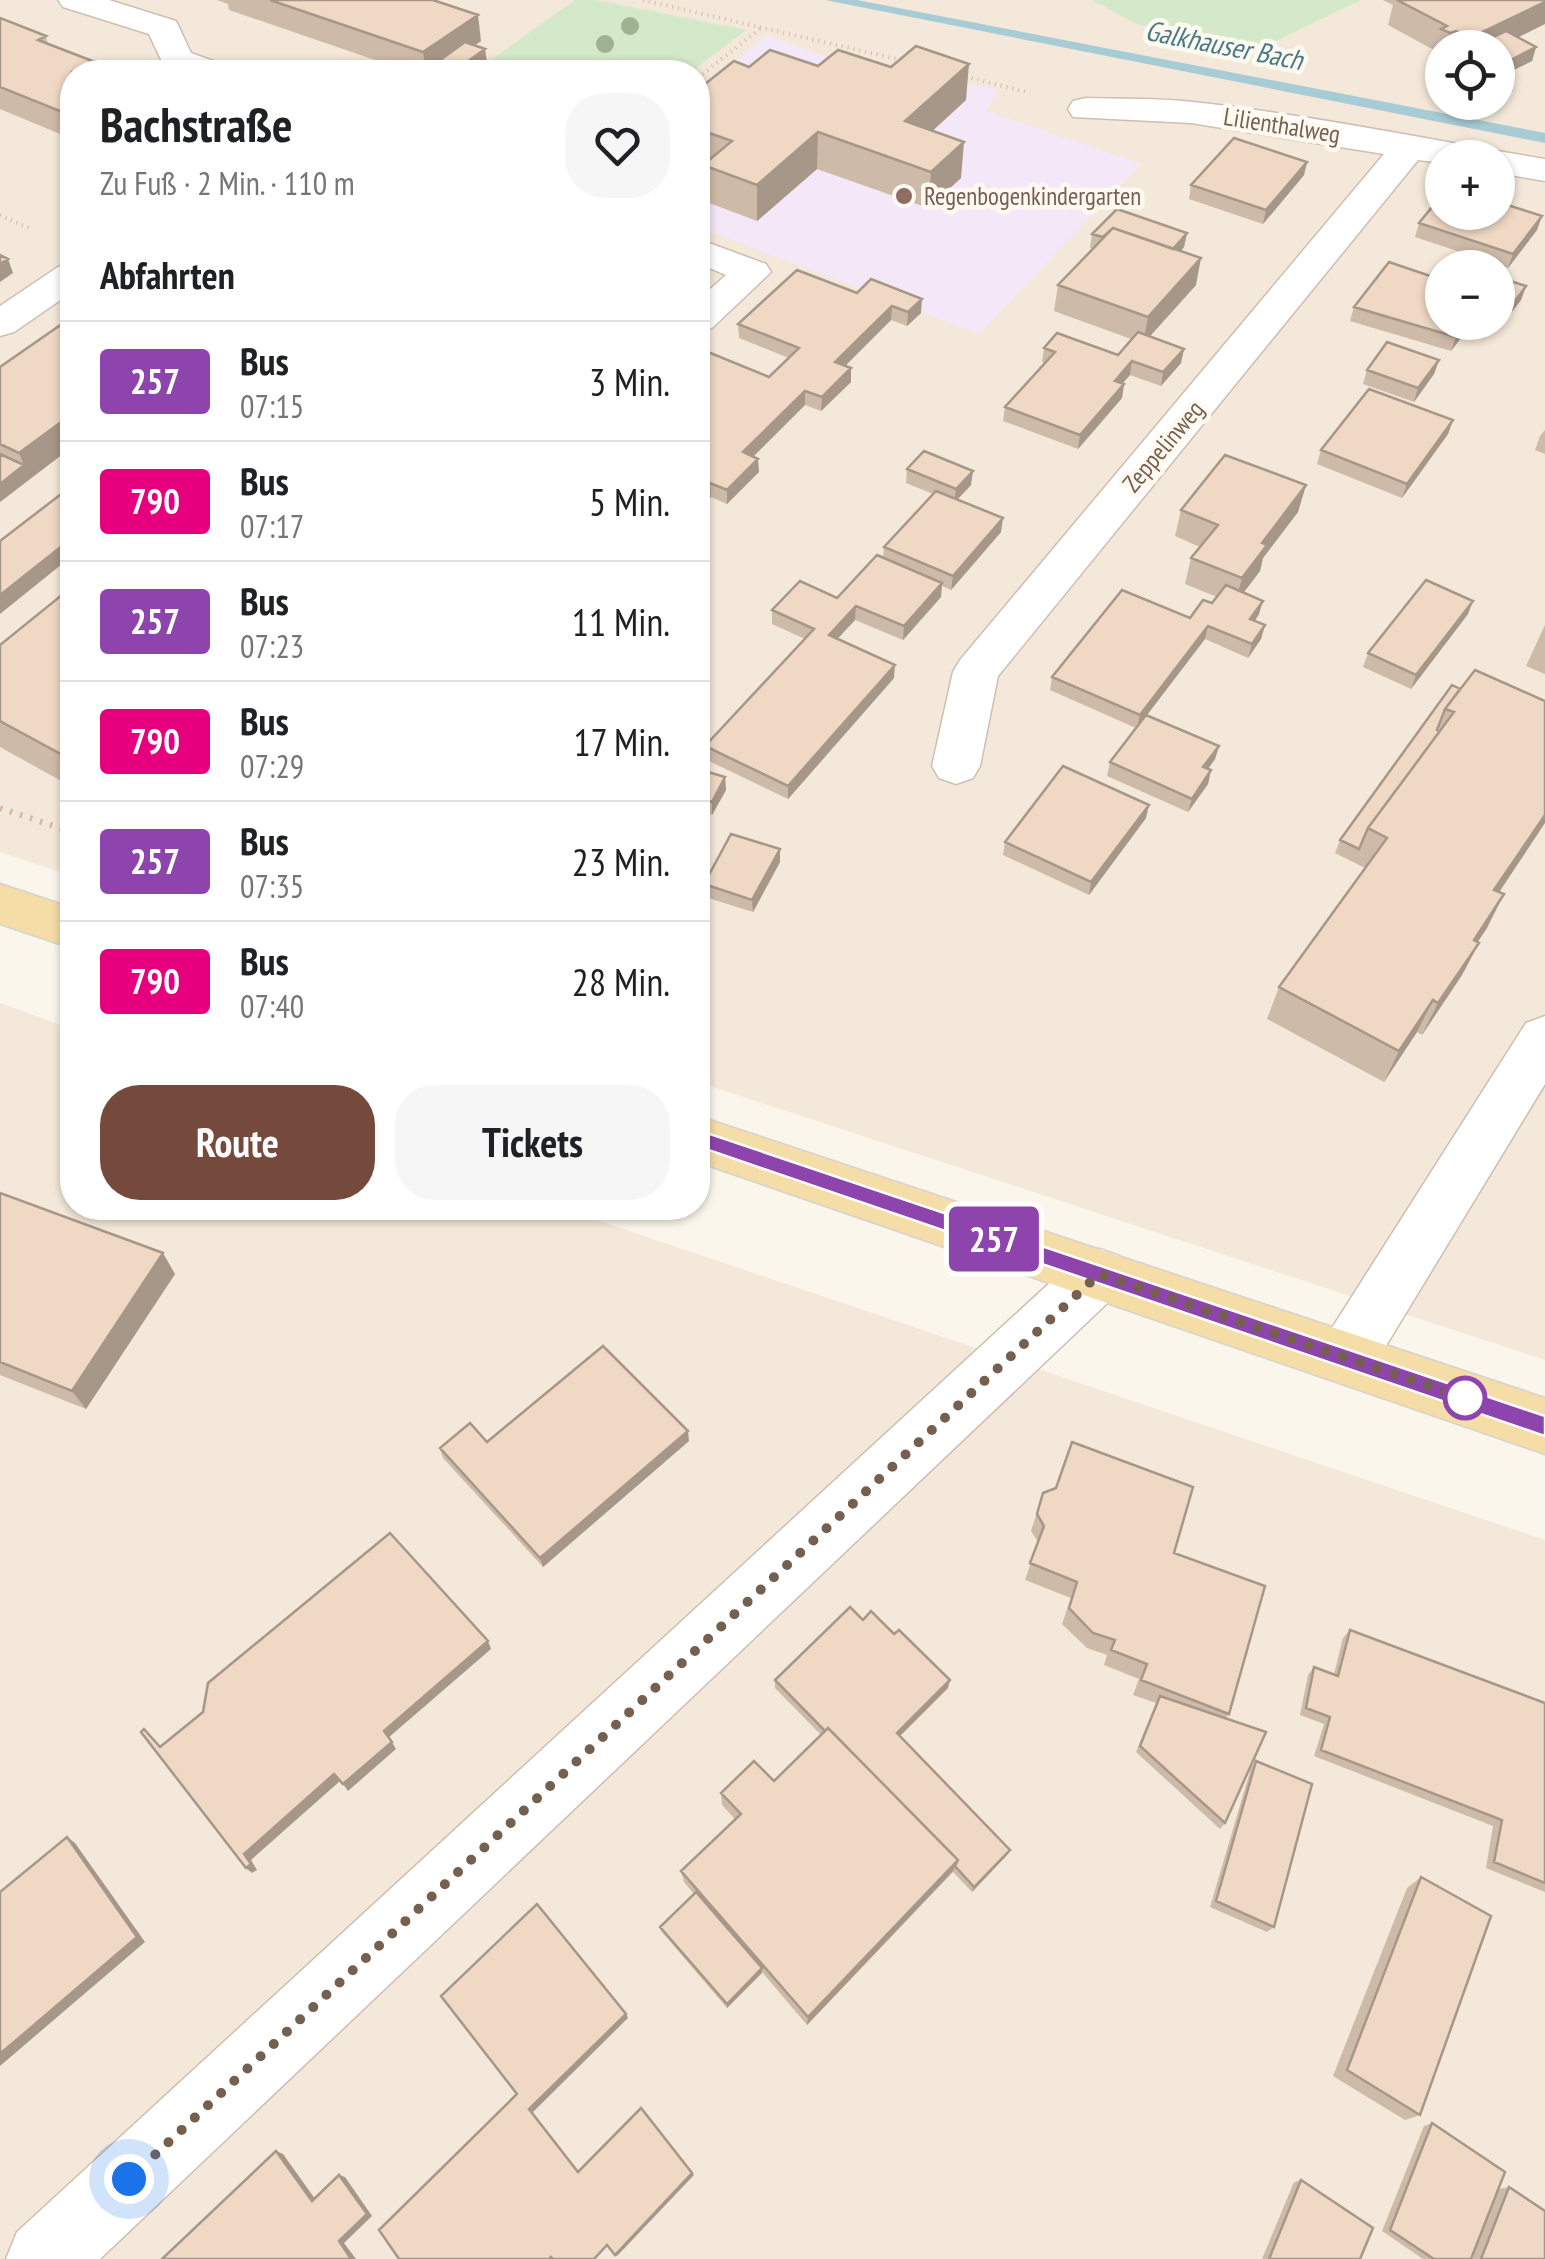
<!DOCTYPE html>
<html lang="de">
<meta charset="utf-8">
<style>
:root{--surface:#fff;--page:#f6f6f6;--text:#202124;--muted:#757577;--line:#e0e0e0;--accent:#754a3c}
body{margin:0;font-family:"PT Sans Narrow",sans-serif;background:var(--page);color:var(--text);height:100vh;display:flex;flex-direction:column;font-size:38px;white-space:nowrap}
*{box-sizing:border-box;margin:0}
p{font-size:32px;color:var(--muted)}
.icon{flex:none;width:55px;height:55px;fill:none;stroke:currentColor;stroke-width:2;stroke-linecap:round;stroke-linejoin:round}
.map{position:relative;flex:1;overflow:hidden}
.panel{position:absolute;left:60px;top:60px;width:650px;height:1160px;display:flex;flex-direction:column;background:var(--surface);border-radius:40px;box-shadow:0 2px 8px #0004}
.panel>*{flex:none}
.badge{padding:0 20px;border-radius:8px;font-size:35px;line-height:65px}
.fabs{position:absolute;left:1425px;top:30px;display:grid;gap:20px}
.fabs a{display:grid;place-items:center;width:90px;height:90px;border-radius:50%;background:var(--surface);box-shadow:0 2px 8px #0004;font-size:50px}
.you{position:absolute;width:50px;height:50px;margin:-25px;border:8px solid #fff;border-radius:50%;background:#1a73e8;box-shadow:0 0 0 15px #1a73e833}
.map>.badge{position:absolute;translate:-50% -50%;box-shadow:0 0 0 5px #fff}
h2{padding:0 40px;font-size:38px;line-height:90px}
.round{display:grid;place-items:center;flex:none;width:105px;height:105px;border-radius:40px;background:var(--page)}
.head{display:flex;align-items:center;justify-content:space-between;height:170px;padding:0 40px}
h1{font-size:48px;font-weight:700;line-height:75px}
.button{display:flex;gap:20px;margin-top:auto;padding:20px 40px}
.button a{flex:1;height:115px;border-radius:40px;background:var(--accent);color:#fff;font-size:40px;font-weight:700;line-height:115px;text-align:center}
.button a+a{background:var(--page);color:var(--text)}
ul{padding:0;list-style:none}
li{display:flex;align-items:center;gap:30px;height:120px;padding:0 40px;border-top:2px solid var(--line)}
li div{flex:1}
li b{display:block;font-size:38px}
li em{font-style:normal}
li .badge{min-width:110px;font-weight:700;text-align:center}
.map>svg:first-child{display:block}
</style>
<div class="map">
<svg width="1545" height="2259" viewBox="0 0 1545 2259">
<rect width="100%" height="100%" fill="#fbf6eb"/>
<!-- residential -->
<path fill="#f3e8d9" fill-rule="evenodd" d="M0 0H1545V1360L698 1082V72H72V876L0 852ZM1442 48H1498V102H1442ZM1442 158H1498V212H1442ZM1442 268H1498V322H1442Z
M0 1003 72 1029V1208H561L1545 1540V2259H0Z"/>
<!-- education -->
<path fill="#f3e7f8" d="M768 35 819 55 998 89 987 111 1141 164 979 334 698 227V90Z"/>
<!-- green -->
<path fill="#d4e9c9" d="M575 0H596L746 30 691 72H474Z
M1092 0H1361L1259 49 1136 24Z"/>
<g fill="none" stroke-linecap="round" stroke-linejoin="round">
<!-- stream -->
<path fill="#a7ccd6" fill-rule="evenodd" d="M825 0H857L1545 133V143Z"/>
<!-- minor casing -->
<g stroke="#cdbfb1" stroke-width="3">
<path id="minor" d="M58 0H109L176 21 191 53 224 65 229 72H181L164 66 149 34 63 7Z
M1086 98C1121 99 1158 98 1193 102 1312 115 1430 140 1545 159V181L1498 173V158H1442V163L1418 160 998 676 980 766 973 778 956 784 939 778 932 766 953 672 960 660 1384 154 1191 123 1073 117 1068 109 1073 101Z
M698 239 766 264 771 272 712 328 698 332V300L726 275 698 263Z
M72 263V292L14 332 0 336V306L58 267Z
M1545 1016V1084L1367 1377 1346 1385 1325 1377 1316 1358 1325 1339 1526 1023Z
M1099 1249 1119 1256 1128 1274 1119 1292 100 2259H6L17 2232 1079 1256Z"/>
</g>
<!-- major casing -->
<g stroke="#d8d2ce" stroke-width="3">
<path id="major" d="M0 884 72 908V948L0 924Z
M698 1116 1545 1398V1454L698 1162Z"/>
</g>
<!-- path-far1 -->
<path stroke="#d5bba6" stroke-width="4" stroke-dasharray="1 5" stroke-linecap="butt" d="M643 0 905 61
M960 75 1030 93
M698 78 762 27
M0 215 31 229"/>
<!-- path -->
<path stroke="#d5bba6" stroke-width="6" stroke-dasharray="2.5 8" stroke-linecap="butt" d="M0 808 72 832"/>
<!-- minor -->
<use href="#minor" fill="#fff" fill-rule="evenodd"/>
<!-- major -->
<use href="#major" fill="#f5dda8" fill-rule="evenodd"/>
</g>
<!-- trees -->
<g fill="#9fb291">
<circle cx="630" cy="26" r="9"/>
<circle cx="605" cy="44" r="9"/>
</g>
<!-- wall -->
<path fill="#cebaa9" d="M217 0H433L481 41 474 46 485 49 487 63 474 72H438V71L436 72H410L229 10 228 4Z
M1383 0H1545L1517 37 1536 47 1532 61 1499 77 1498 48H1442V59L1433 55 1434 50 1388 25 1393 5Z
M0 18 46 36 48 44 72 72V139L0 109Z
M818 66 966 100 932 131 961 178 928 208 817 169 757 221 704 201 703 167 698 165V87L700 88 749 67Z
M1307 162 1304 175 1263 224 1189 199 1191 185Z
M1419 223 1537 230 1508 268 1415 237Z
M1187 233 1184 247 1181 251 1196 285 1150 336 1184 349 1181 363 1161 386 1130 375 1122 384H1124L1122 398 1078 449 1003 421 1005 407 1044 363 1042 362 1044 348 1118 355 1131 339 1054 311 1058 285 1093 248H1090L1092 234Z
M1498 277 1526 286 1521 300 1507 318 1498 315Z
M857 293 921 313 907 326 891 320 845 366 851 368V382L821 411 805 405 753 456 759 472 727 504 711 497 698 510V361L769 377 789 358 739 338 738 324Z
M1354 307 1442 322H1473L1451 351 1350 321Z
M72 317V447L0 502V367Z
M1439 360 1434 374 1414 402 1363 384 1367 370Z
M1453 420 1448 434 1402 498 1317 464 1321 450Z
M1545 430V454L1535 450 1540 436Z
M907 469 971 485 957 500 1001 532 951 590 942 586 941 597 903 640 855 620 837 639 894 678 788 799 705 759V746L805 639 772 624V610L837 598 883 558 884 547 933 494 906 483Z
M1306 485 1298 512 1263 558 1260 571 1244 592 1259 614 1255 621 1265 625 1261 639 1248 658 1205 639 1147 715 1219 746 1215 759 1208 769 1211 770 1208 784 1188 812 1107 776 1110 762 1136 728 1050 690 1052 677 1190 618 1212 603 1217 597 1185 584 1191 558 1200 547 1175 536 1181 510Z
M72 593V787L0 747V645Z
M1468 614 1411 689 1363 667 1368 653Z
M1545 625V674L1526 666Z
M1452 685 1498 892 1487 928 1477 942 1479 943 1462 975 1422 1035 1417 1032 1384 1082 1267 1019 1279 987 1365 868 1335 853 1340 840Z
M698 769 725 777 726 790 712 815 698 810Z
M1146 818 1089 895 1003 855 1005 842Z
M780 849V862L753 912 705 897 704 884Z
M0 1193 175 1274 86 1409 0 1375Z
M689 1441 543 1567 443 1458 440 1448 487 1442Z
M1043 1493 1174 1553 1229 1714 1225 1719V1823L1220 1829 1136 1752 1156 1703 1133 1695 1139 1679 1104 1665 1107 1655 1087 1648 1062 1624 1071 1598 1025 1580 1038 1542 1031 1531Z
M863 1620 948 1688 900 1736 1007 1855 972 1892 953 1872 807 2025 762 1972 727 2008 662 1932 660 1927 694 1894 684 1882 681 1871 735 1819 722 1805 721 1793 774 1781 821 1735 775 1688V1680Z
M1350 1630 1545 1703V1892L1486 1868 1493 1826 1314 1756 1324 1724 1300 1715 1308 1675 1314 1667 1334 1674 1343 1638Z
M1256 1761 1274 1927 1267 1932 1210 1907 1251 1768Z
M1421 1877 1420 2115 1405 2120 1333 2076 1407 1888Z
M1432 2123 1471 2259H1423L1382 2231 1424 2126Z
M1301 2180 1360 2259H1262L1294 2182Z
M1509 2187 1545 2259H1472L1499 2189Z"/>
<!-- shaded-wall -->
<path fill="#a79789" d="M1545 2V24L1497 48H1467L1470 38Z
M478 15 481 41 445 66 436 63 438 71 436 72H426L423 52Z
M1456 31 1451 48H1446L1450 33Z
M1536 47 1532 61 1499 77 1503 64Z
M485 49 487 63 474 72H456V70Z
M969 64 966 100 903 158 905 121Z
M818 132 817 169 757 221V185Z
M964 142 961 178 928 208 931 172Z
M1307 162 1304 175 1263 224 1266 210Z
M1542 216 1537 230 1508 268 1513 254Z
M1187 233 1184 247 1162 273 1164 259Z
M1201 258 1196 285 1143 344 1148 317Z
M8 259 13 273 0 282V264Z
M1526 286 1521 300 1507 318 1513 304Z
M922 299 921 313 907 326 908 312Z
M892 306 891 320 835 376V362Z
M1467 322H1473L1451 351 1456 337Z
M1184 349 1181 363 1161 386 1163 372Z
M1439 360 1434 374 1414 402 1418 388Z
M1132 361 1130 375 1112 395 1115 381Z
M851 368V382L821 411 822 397Z
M1124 384 1122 398 1078 449 1080 435Z
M805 391V405L744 466 743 452Z
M72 414V447L30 479 19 453Z
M1453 420 1448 434 1402 498 1407 484Z
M758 459 759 472 727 504V490Z
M24 465 30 479 0 502V484Z
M973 471 971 485 954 503 956 489Z
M710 483 711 497 698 510V495Z
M1306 485 1298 512 1263 558 1260 571 1235 604 1242 578 1262 543Z
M1003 518 1001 532 951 590 953 576Z
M72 538V556L0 614V595Z
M942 583 941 597 903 640 904 626Z
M1263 601 1259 614 1246 633 1250 619Z
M1473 601 1468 614 1411 689 1416 675Z
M856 606 855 620 828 649 829 635Z
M1265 625 1261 639 1248 658 1252 644Z
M1208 626 1205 639 1137 728 1140 715Z
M895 665 894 678 788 799V786Z
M1219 746 1215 759 1200 780 1203 767Z
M1211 770 1208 784 1188 812 1192 799Z
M725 777 726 790 712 815V802Z
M1149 805 1146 818 1089 895 1091 882Z
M1545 815V823L1478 924 1494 890Z
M780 849V862L753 912 752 900Z
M1504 894 1487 928 1457 973 1474 940Z
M1479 943 1462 975 1422 1035 1438 1003Z
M1433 1000 1417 1032 1384 1082 1399 1051Z
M163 1253 175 1274 86 1409 72 1391Z
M688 1431 689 1441 543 1567 540 1558Z
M488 1641 491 1649 388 1738 384 1731Z
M950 1680 948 1688 896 1740 897 1733Z
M392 1742 396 1749 348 1791 343 1784Z
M334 1774 340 1781 251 1860 257 1870 252 1873 246 1868 244 1854Z
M67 1837 75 1843 145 1942 0 2066V2054Z
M1010 1850 1007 1855 972 1892 974 1887Z
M958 1860 953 1871 807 2025 808 2017Z
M762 1968V1973L727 2008V2004Z
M626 2014 628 2018 533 2112 529 2109Z
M276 2151 283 2154 318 2203 312 2201Z
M692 2173 694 2175 617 2256 615 2255Z
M339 2175 345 2177 372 2216 344 2243 356 2259H351L339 2241Z"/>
<!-- building -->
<path fill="#efd8c4" stroke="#a79789" stroke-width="2.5" d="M270 0H433L478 15 423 52Z
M1397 0H1545V2L1470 38 1456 31 1450 33 1441 29 1447 26Z
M0 18 46 36 38 40 121 72H72V116L0 87Z
M1506 31 1536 47 1503 64 1498 61V48L1472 47Z
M465 42 485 49 456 70 436 63Z
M916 46 969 64 905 121 964 142 931 172 818 132 757 185 703 165 732 141 698 129V87L700 88 734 61 749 67 770 50 818 66 838 50 891 67Z
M1234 138 1307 162 1266 210 1191 185Z
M1442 195V212H1498V202L1542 216 1513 254 1419 223Z
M1117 209 1187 233 1173 249 1113 228 1103 237 1092 234Z
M1113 228 1201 258 1148 317 1058 285Z
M0 255 8 259 0 264Z
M1389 262 1442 280V322H1467L1456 337 1354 307Z
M797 270 857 293 871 279 922 299 908 312 892 306 835 362 851 368 822 397 805 391 743 452 758 459 727 490 710 483 698 495V446L707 437 698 433V361L708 352 769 377 799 348 738 324Z
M1498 277 1526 286 1513 304 1498 299Z
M72 317V414L19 453 0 444V367Z
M1138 332 1184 349 1163 372 1132 361 1115 381 1124 384 1080 435 1005 407 1055 352 1044 348 1057 333 1118 355Z
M1387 342 1439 360 1418 388 1367 370Z
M1369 389 1453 420 1407 484 1321 450Z
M924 451 973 471 956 489 907 469Z
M0 454 24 465 0 484Z
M1225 455 1306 485 1262 543 1267 545 1242 578 1191 558 1218 525 1181 510Z
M69 488 72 490V538L0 595V541Z
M936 491 1003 518 953 576 884 547Z
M877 555 942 583 904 626 856 606 829 635 895 665 788 786 705 746 814 629 772 610 800 581 837 598Z
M1426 580 1473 601 1416 675 1368 653Z
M1226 585 1263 601 1250 619 1265 625 1252 644 1208 626 1140 715 1052 677 1122 590 1190 618 1203 600 1212 603Z
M68 590 72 593V757L70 759 0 721V645Z
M1475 670 1545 701V815L1494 890 1504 894 1474 940 1479 943 1438 1003 1433 1000 1399 1051 1279 987 1387 838 1368 828 1454 712 1445 709Z
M1452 685 1460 689 1445 709 1437 730 1440 731 1368 828 1359 849 1340 840Z
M1146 715 1219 746 1203 767 1211 770 1192 799 1110 762Z
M1063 766 1149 805 1091 882 1005 842Z
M698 769 725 777 712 802 698 798Z
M731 834 780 849 752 900 704 884Z
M0 1193 163 1253 72 1391 0 1362Z
M603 1346 688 1431 540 1558 440 1448 470 1423 487 1442Z
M1072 1442 1193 1487 1174 1553 1265 1586 1229 1714 1141 1680 1147 1664 1111 1650 1115 1640 1093 1633 1069 1608 1077 1582 1030 1563 1044 1526 1037 1514 1043 1493 1056 1488Z
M390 1533 488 1641 384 1731 392 1742 343 1784 334 1774 244 1854 251 1864 246 1868 141 1732 144 1729 160 1747 203 1712 208 1683Z
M850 1607 863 1620 871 1611 894 1634 899 1630 950 1680 897 1733 1010 1850 974 1887 955 1866 958 1860 828 1728 825 1731 775 1680Z
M1350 1630 1545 1703V1883L1494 1862 1502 1820 1321 1750 1330 1717 1306 1708 1314 1667 1338 1676Z
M1160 1696 1266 1732 1225 1823 1140 1746Z
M828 1728 958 1860 808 2017 681 1871 741 1814 721 1793 754 1761 774 1781Z
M1256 1761 1312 1784 1274 1927 1216 1901Z
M67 1837 137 1937 0 2054V1892Z
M1421 1877 1491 1916 1420 2115 1347 2070Z
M696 1892 762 1968 727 2004 660 1927Z
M537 1904 626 2014 529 2109 578 2172 641 2108 692 2173 615 2255 607 2245 594 2259H553L551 2257 549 2259H399L379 2230 517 2094 441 1996Z
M1432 2123 1505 2172 1471 2259H1434L1390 2230Z
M276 2151 312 2201 339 2175 367 2214 339 2241 351 2259H162Z
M1301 2180 1373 2228 1360 2259H1269Z
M1509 2187 1545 2211V2259H1481Z"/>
<!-- line -->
<path fill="#8e44ad" stroke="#fff" stroke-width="2.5" d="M698 1130 1545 1416V1436L691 1144 688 1139Z"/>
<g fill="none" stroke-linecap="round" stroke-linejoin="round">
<!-- walk -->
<path stroke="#755f4f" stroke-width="10" stroke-dasharray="0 18" d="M129 2179 1099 1274 1465 1398"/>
</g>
<!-- markers -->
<circle fill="#8d6e63" stroke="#fefaf1" stroke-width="4" cx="904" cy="196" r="10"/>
<circle fill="#fff" stroke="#8e44ad" stroke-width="5" cx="1465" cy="1398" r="20"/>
<g text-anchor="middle" stroke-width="9" stroke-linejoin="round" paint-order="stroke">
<!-- far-street labels -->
<g font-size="25" fill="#755f4f" stroke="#fefaf1">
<text transform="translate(1282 125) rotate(9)" y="9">Lilienthalweg</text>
<text transform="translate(1163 446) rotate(-50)" y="9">Zeppelinweg</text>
</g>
<!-- far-education labels -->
<g font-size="25" fill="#785e54" stroke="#fefaf1" text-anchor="start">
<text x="924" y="205">Regenbogenkindergarten</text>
</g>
<!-- far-water labels -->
<g font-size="28" font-style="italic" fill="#4a7a87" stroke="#fefaf1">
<text transform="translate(1224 45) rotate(11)" y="10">Galkhauser Bach</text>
</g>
</g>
</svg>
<div class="fabs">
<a><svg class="icon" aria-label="locate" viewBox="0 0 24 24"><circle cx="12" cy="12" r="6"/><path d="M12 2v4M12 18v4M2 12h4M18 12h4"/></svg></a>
<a>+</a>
<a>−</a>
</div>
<div class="you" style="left:129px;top:2179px"></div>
<b class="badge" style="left:994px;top:1239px;background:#8e44ad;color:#fff">257</b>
<section class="panel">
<div class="head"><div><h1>Bachstraße</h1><p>Zu Fuß · 2 Min. · 110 m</p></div><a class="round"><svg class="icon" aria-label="heart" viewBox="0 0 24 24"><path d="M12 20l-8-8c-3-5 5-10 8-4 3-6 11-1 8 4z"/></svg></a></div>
<h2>Abfahrten</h2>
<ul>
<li><span class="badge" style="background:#8e44ad;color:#fff">257</span><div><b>Bus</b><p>07:15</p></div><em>3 Min.</em></li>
<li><span class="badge" style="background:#e6007e;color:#fff">790</span><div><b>Bus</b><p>07:17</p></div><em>5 Min.</em></li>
<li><span class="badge" style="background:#8e44ad;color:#fff">257</span><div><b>Bus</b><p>07:23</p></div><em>11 Min.</em></li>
<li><span class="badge" style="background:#e6007e;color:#fff">790</span><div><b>Bus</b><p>07:29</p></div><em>17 Min.</em></li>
<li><span class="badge" style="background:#8e44ad;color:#fff">257</span><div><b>Bus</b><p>07:35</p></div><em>23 Min.</em></li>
<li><span class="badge" style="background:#e6007e;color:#fff">790</span><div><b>Bus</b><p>07:40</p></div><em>28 Min.</em></li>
</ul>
<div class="button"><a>Route</a><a>Tickets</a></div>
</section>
</div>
